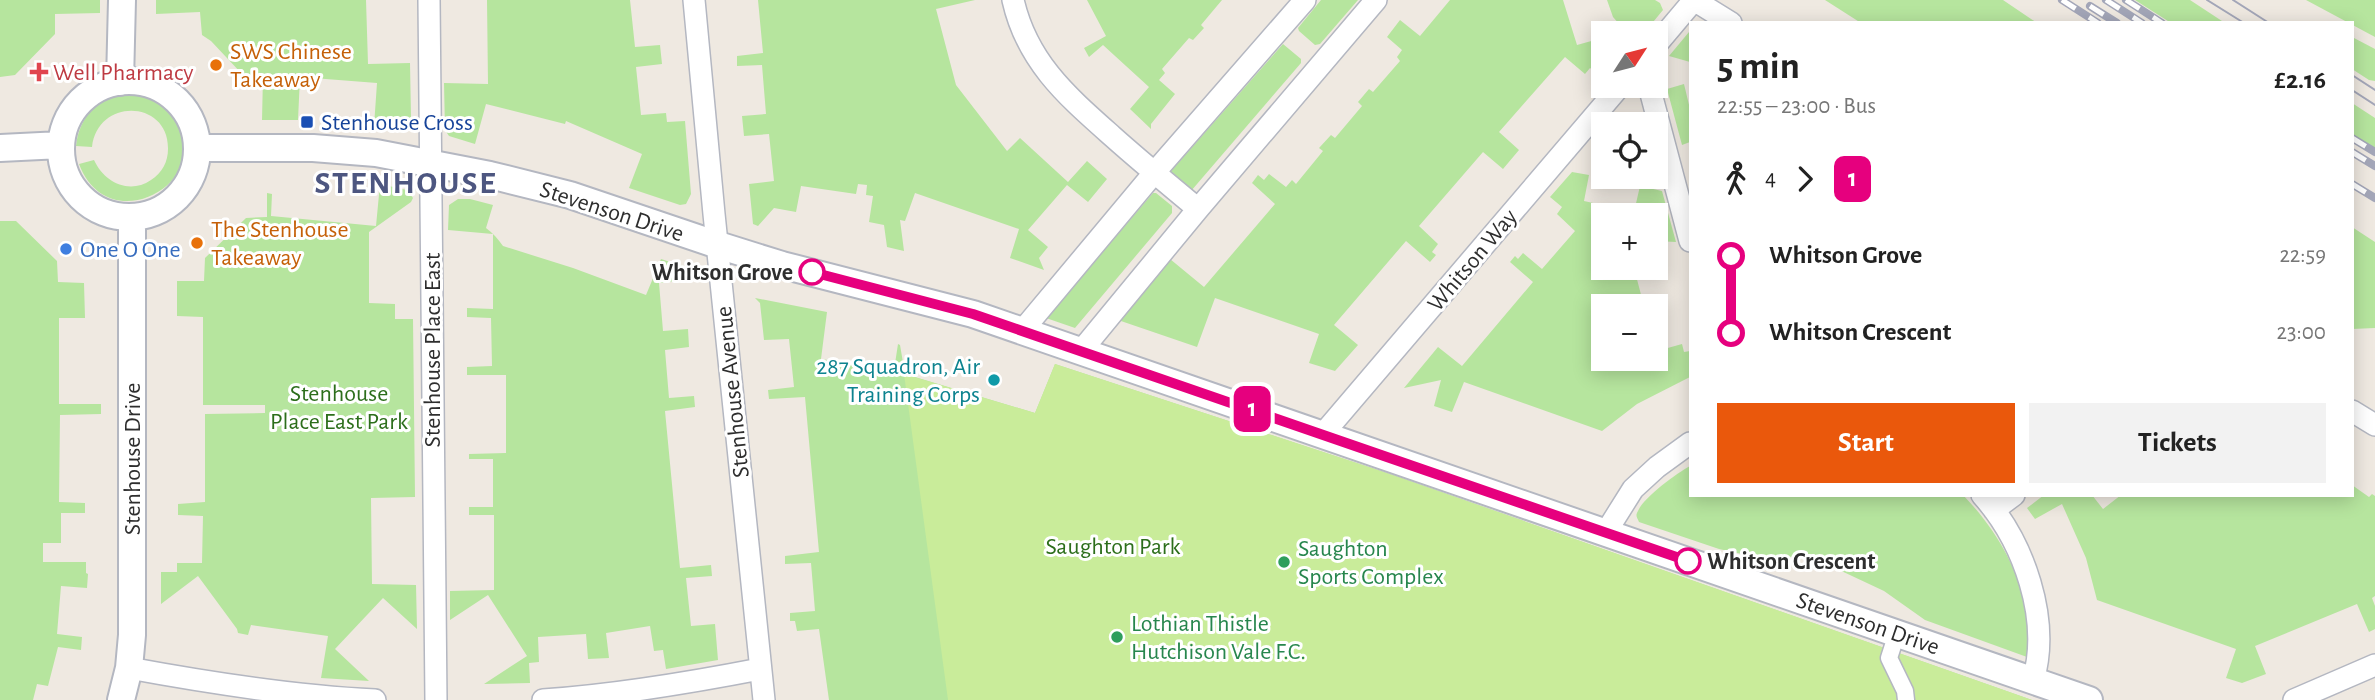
<!DOCTYPE html>
<meta charset="utf-8">
<style>
:root{--surface:#fff;--page:#f2f2f2;--text:#222;--muted:#767676;--accent:#ea580c}
body{margin:0;font-family:"Alegreya Sans",sans-serif;background:var(--page);color:var(--text);height:100vh;display:flex;flex-direction:column;font-size:26px;white-space:nowrap}
*{box-sizing:border-box;margin:0}
p{font-size:23px;color:var(--muted)}
.icon{flex:none;width:38px;height:38px;fill:none;stroke:currentColor;stroke-width:2;stroke-linecap:round;stroke-linejoin:round}
.map{position:relative;flex:1;overflow:hidden}
.drawer{position:absolute;left:1689px;top:21px;width:665px;height:476px;display:flex;flex-direction:column;background:var(--surface);border-radius:0px;box-shadow:0 4px 18px #0003}
.drawer>*{flex:none}
.badge{padding:0 14px;border-radius:10px;font-size:24px;line-height:46px}
.needle{width:46px;rotate:54deg}
.fabs{position:absolute;left:1591px;top:21px;display:grid;gap:14px}
.fabs a{display:grid;place-items:center;width:77px;height:77px;border-radius:0px;background:var(--surface);box-shadow:0 4px 18px #0003;font-size:35px}
.map>.badge{position:absolute;translate:-50% -50%;box-shadow:0 0 0 4px #fff}
.legs{display:flex;align-items:center;gap:10px;height:77px;padding:0 28px;font-size:23px}
.legs p{margin-inline-start:auto}
.overview{display:flex;align-items:center;justify-content:space-between;height:119px;padding:0 28px}
h1{font-size:38px;font-weight:600;line-height:52px}
.primary-button{display:flex;gap:14px;margin-top:auto;padding:14px 28px}
.primary-button a{flex:1;height:80px;border-radius:0px;background:var(--accent);color:#fff;font-size:28px;font-weight:600;line-height:80px;text-align:center}
.primary-button a+a{background:var(--page);color:var(--text)}
ul{padding:0 28px;list-style:none}
li{display:flex;align-items:center;gap:24px;height:77px;font-size:26px}
li i{display:grid;place-items:center;width:10px;height:100%;margin:0 9px;background:currentColor}
li i::after{content:'';width:18px;height:18px;margin:-9px;border:5px solid;border-radius:50%;background:var(--surface)}
li p{margin-inline-start:auto}
li:first-child i{background:linear-gradient(#0000 50%,currentColor 0)}
li:last-child i{background:linear-gradient(currentColor 50%,#0000 0)}
.map>svg:first-child{display:block}
</style>
<div class="map">
<svg width="2375" height="700" viewBox="0 0 2375 700">
<rect width="100%" height="100%" fill="#efe9e1"/>
<!-- green -->
<path fill="#b6e59e" d="M0 0H100V13L55 14V34L15 75 0 77Z
M156 0H366L368 64 410 63 411 118C401 132 390 130 374 126L377 83 300 77 298 120H262L263 76 242 74 211 41 202 35 200 12 156 14Z
M487 0H630L635 47 660 45 662 64 636 67 641 115 666 113 667 122 685 121 691 194 686 204 680 205 629 188 642 154 566 121 565 124 486 104 475 144 449 136 445 130 444 83 488 84Z
M758 0H975L936 9 956 85 1007 151 1020 138 1068 182 1087 161 1107 179 1088 202 1067 185 1028 230 1048 247 1039 258 1044 270 1010 258 1019 229 915 193 905 221 900 220 904 251 887 247 884 225 869 222 873 196 866 195 867 185 858 184 856 194 801 186 796 212 774 208 758 226 753 224 749 184 774 181 769 134 744 136 742 116 766 114 762 65 737 66V56L763 53Z
M1087 0H1222L1201 25 1204 28 1193 40 1189 38 1162 69 1165 73 1159 80 1175 94 1151 124V129L1130 109 1149 87 1103 45 1089 57 1084 48 1106 36Z
M1321 0H1358L1320 44 1315 45 1299 31 1298 28Z
M1450 0H1563L1577 45 1602 38 1603 78 1590 68 1585 74 1565 57 1499 132 1519 150 1503 169 1483 152 1419 226 1438 244 1432 252 1436 255 1430 262 1406 241 1334 325 1358 345 1335 371 1309 363 1319 334 1215 298 1197 347 1118 320 1170 259 1204 287 1275 204 1252 183 1258 175 1264 180 1269 174 1286 187 1292 180 1296 184 1323 151 1319 148 1331 135 1335 138 1362 106 1358 102 1369 89 1373 92 1400 61 1397 57 1402 50 1387 37 1400 20 1420 36Z
M1607 0H1655L1660 3 1663 10 1644 33H1627L1613 17Z
M1825 0H2003L2037 23H1861Z
M2135 0H2190L2225 23H2171Z
M2306 0H2375V37Z
M1690 31V62L1669 56 1689 32Z
M2354 38 2375 49V81L2369 80 2352 69V41Z
M1283 44 1301 59V63L1191 191 1170 173 1171 171Z
M1684 84 1690 109V142L1682 145 1667 89Z
M130 93C147 93 161 100 172 113 225 175 110 246 79 164L94 160C104 182 129 195 151 180 162 173 168 162 168 149 169 100 98 97 92 147L76 146C79 117 99 94 130 93Z
M2352 103 2375 118V149L2352 135Z
M1572 172 1589 175 1584 201 1634 212 1640 186 1662 191 1676 242 1656 241V215H1603V268H1634L1644 306H1603V359H1656V348L1657 351 1682 344 1684 352 1690 351V377L1637 404 1602 431 1464 382 1452 412 1434 406 1441 380 1404 388 1438 347 1462 366 1533 282 1510 262 1515 256 1518 259 1523 253 1542 269 1575 231 1557 214 1562 207 1550 197Z
M380 184 407 190 413 198 411 202 369 232V303L395 304V319H413L415 497 371 498 372 584 416 585 417 629 383 598 335 649 369 681 321 678 328 636 251 625 248 635 238 633 237 629 198 576 161 604V572H177V563H202L203 516 178 515V504L205 502V414L265 413V405H203V317L177 316V281H204L205 258 246 218 267 217V193L272 194 271 216 376 226Z
M1153 193H1156L1172 206V213L1075 328 1046 318Z
M458 199H470L493 205 486 228C493 233 498 239 503 246L573 268 646 295 661 259 683 266 684 280 659 283 663 331 688 329 689 347 665 350 669 398 694 396 695 407 665 411 680 568 711 565 712 576 686 578 691 626 715 624 718 660 666 669 663 650 654 651 650 626 606 633 609 658 588 659 586 634 538 637 539 662 529 663 530 683 484 684 527 656 488 595 450 620V591L494 590V515H469V507H493V459H469V454L506 453V375H467V367L492 366 491 318 467 317V308L493 309V234L448 230 449 205Z
M0 221H16L57 261 58 282 84 283 85 318H59V404H101V414L60 415 59 502 85 503V513H61V543H43V562H86V573L88 574 87 588 61 586 57 634 82 637 81 650 58 647 48 686 37 684 33 700H0Z
M2352 227 2375 242V328L2352 329Z
M755 298 827 312 821 359 894 370 898 344 900 345 905 374 1035 413 1055 364 1393 475 2032 700H829L819 629 797 631 795 621H790V613L815 611 811 563 785 564V556L819 552 805 397 769 399 768 390 794 387 789 339 764 340 760 303Z
M1690 466V495H1963C1994 527 2017 565 2027 610 2030 624 2029 640 2030 654L2027 657 1925 620 1884 591 1835 568 1795 557 1742 554 1719 549 1639 522C1637 517 1635 516 1638 511 1644 497 1677 473 1690 466Z
M2352 485 2369 497 2372 494 2375 496V596L2372 598 2375 606V629L2369 632 2357 604 2255 646 2266 674 2242 683 2226 678 2236 649 2097 600 2086 558 2062 504 2035 519 2027 508 2044 495H2092L2103 509 2121 495H2352Z"/>
<!-- pitch -->
<path fill="#c9ec9a" d="M1055 364 1393 475 2032 700H948L904 374 1035 413Z"/>
<g fill="none" stroke-linecap="round" stroke-linejoin="round">
<!-- pedestrian casing -->
<g stroke="#b4b7c1" stroke-width="19">
<path id="pedestrian" d="M1897 633 1889 658 1905 691 1906 700"/>
</g>
<!-- minor casing -->
<g stroke="#b4b7c1" stroke-width="24">
<path id="minor" d="M429 0 436 700
M694 0 714 214 764 700
M1013 0C1027 62 1067 96 1112 136 1140 161 1169 185 1198 209
M1694 0 1731 23
M1656 45 1694 0
M1649 86 1690 241
M1022 331 1154 173 1305 0
M1081 351 1198 209 1376 0
M2352 411 2375 425
M1323 434 1620 86
M1982 495C2024 542 2051 619 2033 681
M1994 510 2014 495
M1606 532 1633 489 1657 467 1690 443
M129 668C210 683 292 696 375 700
M543 700C616 695 688 683 760 669
M2294 700 2375 665"/>
</g>
<!-- tertiary casing -->
<g stroke="#b4b7c1" stroke-width="30">
<path id="tertiary" d="M61 149a68 68 0 1 1 136 0a68 68 0 1 1-136 0Z
M120 82 122 0
M0 148 61 145
M197 148H313L376 153 490 175 570 195 718 245 782 265 973 314 2089 700
M121 700 129 668 132 635V217"/>
</g>
<!-- pedestrian -->
<use href="#pedestrian" stroke="#fff" stroke-width="16"/>
<!-- minor -->
<use href="#minor" stroke="#fff" stroke-width="21"/>
<!-- tertiary -->
<use href="#tertiary" stroke="#fff" stroke-width="26"/>
<!-- tram -->
<path stroke="#a3a6b8" stroke-width="2" d="M2207 0 2244 23
M2233 0 2269 23
M2352 75 2375 90
M2352 90 2375 105"/>
<!-- rail casing -->
<g stroke="#a3a6b8" stroke-width="8">
<path id="rail" d="M2062 0 2098 23
M2106 0 2142 23
M2126 0 2162 23
M2090 6 2117 23
M2352 138 2375 152
M2352 152 2375 166
M2352 184 2375 198"/>
</g>
<!-- rail -->
<use href="#rail" stroke="#fff" stroke-width="5" stroke-dasharray="16" stroke-linecap="butt"/>
</g>
<g fill="none" stroke-linecap="round" stroke-linejoin="round">
<!-- line-1 casing -->
<g stroke="#fff" stroke-width="16">
<path id="line-1" d="M812 272 973 314 1688 561"/>
</g>
<!-- line-1 -->
<use href="#line-1" stroke="#e6007e" stroke-width="10"/>
</g>
<!-- markers -->
<g fill="#e8710a" stroke="#fff" stroke-width="2.5">
<circle cx="216" cy="65" r="7"/>
<circle cx="197" cy="243" r="7"/>
</g>
<path fill="#e0444e" stroke="#fff" stroke-width="2.5" d="M35.5 61.5h7v7h7v7h-7v7h-7v-7h-7v-7h7z"/>
<rect fill="#1a4fb4" stroke="#fff" stroke-width="2.5" x="300" y="115" width="14" height="14" rx="3.5"/>
<circle fill="#3f7fe0" stroke="#fff" stroke-width="2.5" cx="66" cy="249" r="7"/>
<g fill="#fff" stroke="#e6007e" stroke-width="3.5">
<circle cx="812" cy="272" r="12"/>
<circle cx="1688" cy="561" r="12"/>
</g>
<circle fill="#0f9aa8" stroke="#fff" stroke-width="2.5" cx="994" cy="380" r="7"/>
<g fill="#2e9e5b" stroke="#fff" stroke-width="2.5">
<circle cx="1284" cy="562" r="7"/>
<circle cx="1117" cy="637" r="7"/>
</g>
<g text-anchor="middle" stroke-width="6" stroke-linejoin="round" paint-order="stroke">
<!-- food labels -->
<g font-size="24" fill="#c56008" stroke="#fff" text-anchor="start">
<text x="230" y="59">SWS Chinese<tspan x="230" dy="28">Takeaway</tspan></text>
<text x="211" y="237">The Stenhouse<tspan x="211" dy="28">Takeaway</tspan></text>
</g>
<!-- health labels -->
<g font-size="24" fill="#be3a42" stroke="#fff" text-anchor="start">
<text x="53" y="80">Well Pharmacy</text>
</g>
<!-- transit labels -->
<g font-size="24" fill="#164399" stroke="#fff" text-anchor="start">
<text x="321" y="130">Stenhouse Cross</text>
</g>
<!-- street labels -->
<g font-size="24" fill="#2e2e2e" stroke="#fff">
<text transform="translate(612 211) rotate(18)" y="8">Stevenson Drive</text>
<text transform="translate(1472 260) rotate(-50)" y="8">Whitson Way</text>
<text transform="translate(432 350) rotate(-90)" y="8">Stenhouse Place East</text>
<text transform="translate(732 392) rotate(-96)" y="8">Stenhouse Avenue</text>
<text transform="translate(132 459) rotate(-90)" y="8">Stenhouse Drive</text>
<text transform="translate(1868 623) rotate(19)" y="8">Stevenson Drive</text>
</g>
<!-- shop labels -->
<g font-size="24" fill="#366cbe" stroke="#fff" text-anchor="start">
<text x="80" y="257">One O One</text>
</g>
<!-- stop labels -->
<g font-size="24" font-weight="bold" fill="#2e2e2e" stroke="#fff" text-anchor="end">
<text x="793" y="280">Whitson Grove</text>
<text x="1707" y="569" text-anchor="start">Whitson Crescent</text>
</g>
<!-- culture labels -->
<g font-size="24" fill="#0d838f" stroke="#fff" text-anchor="end">
<text x="980" y="374">287 Squadron, Air<tspan x="980" dy="28">Training Corps</tspan></text>
</g>
<!-- park labels -->
<g font-size="24" fill="#2c6e1b" stroke="#fff">
<text x="339" y="401">Stenhouse<tspan x="339" dy="28">Place East Park</tspan></text>
<text x="1113" y="554">Saughton Park</text>
</g>
<!-- leisure labels -->
<g font-size="24" fill="#27864d" stroke="#fff" text-anchor="start">
<text x="1298" y="556">Saughton<tspan x="1298" dy="28">Sports Complex</tspan></text>
<text x="1131" y="631">Lothian Thistle<tspan x="1131" dy="28">Hutchison Vale F.C.</tspan></text>
</g>
<!-- district labels -->
<g font-size="32" font-weight="bold" letter-spacing="2" fill="#4d5680" stroke="#fff">
<text x="406" y="193">STENHOUSE</text>
</g>
</g>
</svg>
<div class="fabs">
<a><svg class="needle" viewBox="-14 -14 28 28"><path d="M0-13l5 13h-10z" fill="#e53935"/><path d="M0 13l5-13h-10z" fill="#767676"/></svg></a>
<a><svg class="icon" aria-label="locate" viewBox="0 0 24 24"><circle cx="12" cy="12" r="6"/><path d="M12 2v4M12 18v4M2 12h4M18 12h4"/></svg></a>
<a>+</a>
<a>−</a>
</div>
<b class="badge" style="left:1252px;top:409px;background:#e6007e;color:#fff">1</b>
<section class="drawer">
<div class="overview"><div><h1>5 min</h1><p>22:55 – 23:00 · Bus</p></div><b>£2.16</b></div>
<div class="legs"><svg class="icon" aria-label="walk" viewBox="0 0 24 24"><circle cx="13" cy="4" r="2"/><path d="M13 8l-2 6 4 7M11 14l-3 7M7 12l3-4h3l4 4"/></svg>4<svg class="icon" aria-label="forward" viewBox="0 0 24 24"><path d="M9 5l7 7-7 7"/></svg><b class="badge" style="background:#e6007e;color:#fff">1</b></div>
<ul>
<li><i style="color:#e6007e"></i><b>Whitson Grove</b><p>22:59</p></li>
<li><i style="color:#e6007e"></i><b>Whitson Crescent</b><p>23:00</p></li>
</ul>
<div class="primary-button"><a>Start</a><a>Tickets</a></div>
</section>
</div>
